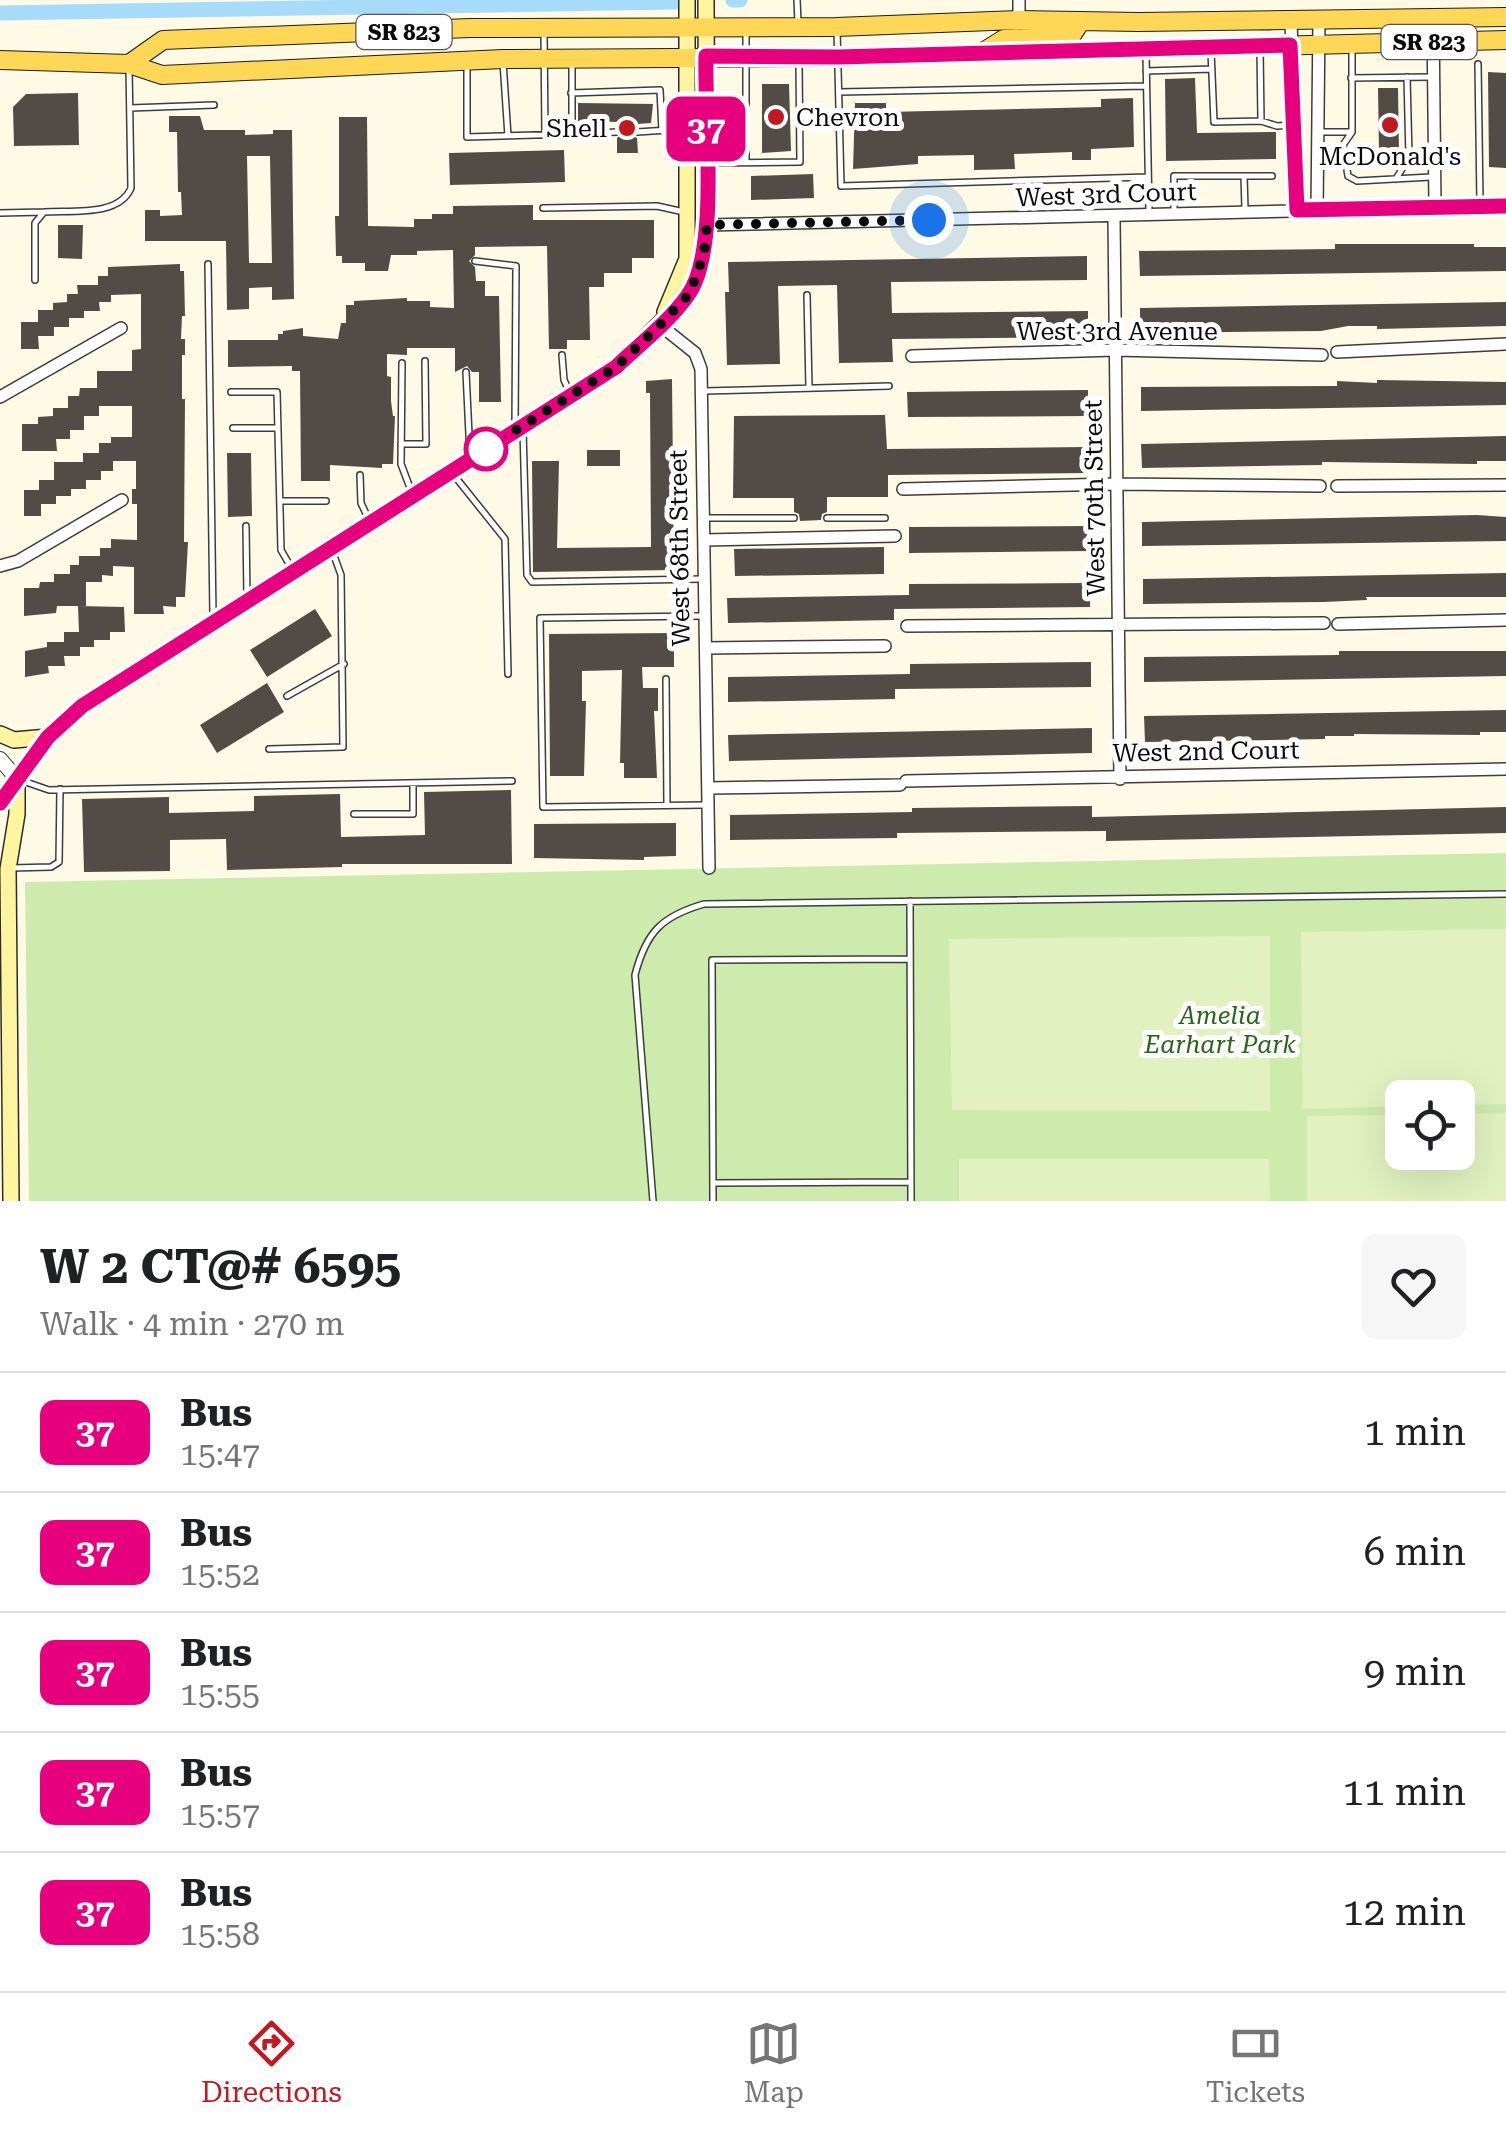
<!DOCTYPE html>
<meta charset="utf-8">
<style>
:root{--surface:#fff;--page:#f6f6f6;--text:#202124;--muted:#757577;--line:#e0e0e0;--accent:#c21920}
body{margin:0;font-family:"Roboto Serif",serif;background:var(--page);color:var(--text);height:100vh;display:flex;flex-direction:column;font-size:38px;white-space:nowrap}
*{box-sizing:border-box;margin:0}
p{font-size:32px;color:var(--muted)}
.icon{flex:none;width:55px;height:55px;fill:none;stroke:currentColor;stroke-width:2;stroke-linecap:round;stroke-linejoin:round}
.map{position:relative;height:1201px;overflow:hidden}
.sheet{display:flex;flex-direction:column;background:var(--surface);flex:1}
.sheet>*{flex:none}
.badge{padding:0 20px;border-radius:15px;font-size:35px;line-height:65px}
.tools{position:absolute;left:1385px;top:1080px;display:grid;gap:20px}
.tools a{display:grid;place-items:center;width:90px;height:90px;border-radius:15px;background:var(--surface);box-shadow:0 10px 40px #0002;font-size:50px}
.you{position:absolute;width:50px;height:50px;margin:-25px;border:8px solid #fff;border-radius:50%;background:#1a73e8;box-shadow:0 0 0 15px #1a73e833}
.map>.badge{position:absolute;translate:-50% -50%;box-shadow:0 0 0 5px #fff}
.round{display:grid;place-items:center;flex:none;width:105px;height:105px;border-radius:15px;background:var(--page)}
.overview{display:flex;align-items:center;justify-content:space-between;height:170px;padding:0 40px}
h1{font-size:48px;font-weight:700;line-height:75px}
ul{padding:0;list-style:none}
li{display:flex;align-items:center;gap:30px;height:120px;padding:0 40px;border-top:2px solid var(--line)}
li div{flex:1}
li b{display:block;font-size:38px}
li em{font-style:normal}
li .badge{min-width:110px;font-weight:700;text-align:center}
.dock{display:flex;justify-content:space-around;align-items:center;height:140px;border-top:2px solid var(--line);background:var(--surface);font-size:28px;color:var(--muted)}
.dock a{display:grid;justify-items:center;gap:5px}
.dock .on{color:var(--accent)}
.map>svg:first-child{display:block}
</style>
<div class="map">
<svg width="1506" height="1201" viewBox="0 0 1506 1201">
<rect width="100%" height="100%" fill="#fffae6"/>
<!-- green -->
<path fill="#ceebae" fill-rule="evenodd" d="M1506 853V1201H29L25 882ZM1402 1098H1458V1152H1402Z"/>
<!-- pitch -->
<path fill="#e1f2c0" d="M1506 929V1104L1458 1105V1098H1402V1106L1303 1109 1301 932Z
M1270 936V1111L952 1110 949 939Z
M1506 1113V1201H1307V1116L1402 1115V1152H1458V1114Z
M959 1159H1269L1270 1201H959Z"/>
<g fill="none" stroke-linecap="round" stroke-linejoin="round">
<!-- canal -->
<path stroke="#a7dbfb" stroke-width="15" d="M733 0H740
M0 13 674 2"/>
</g>
<!-- building -->
<path fill="#534b45" fill-rule="evenodd" d="M1488 72 1506 73V168L1489 167Z
M1195 78 1197 133 1276 132V159L1166 161 1165 79Z
M762 84H789L791 151 762 153Z
M1378 88H1398L1399 153H1379Z
M78 93 79 145 14 146 13 107 26 94Z
M1133 98 1134 147 1091 149V160H1072V152L1014 154 1015 169 974 170V155L918 156V164L853 169 855 103H886V112L1101 107V99Z
M578 103 653 104 651 123 637 124 631 130 632 136 637 138 638 153H617V138L623 133 618 122 578 121Z
M169 116H200L204 130H245V135L273 134V130H292L294 299 272 300V287L249 288V309L227 310 226 241H145V210H160V216L182 215 181 192H178L177 132H169ZM247 156H270L272 263H249Z
M339 117H367L368 226 414 227V219H432V214H453V206L533 205V220H654V258H632V273H604V287H589L590 340H567V349H549L547 246 475 247V255L469 261 475 267 476 281H485V296H499L501 402H479V372H472L467 366 455 372V348H407V355L387 354V376L391 377V401L393 416H395L393 464H382V468L330 465V481H301L300 371H292V366L228 367V340H278V334H283V331L303 328V336L338 339 341 323H346V305H354V301L407 298V301H430V307L454 308 453 250 417 251V255H391L388 271H365V263H342V256H336L335 216H339Z
M564 150 565 182 450 185 449 153Z
M813 174 814 198 751 200V176Z
M58 225H83L82 259 58 258Z
M1335 244H1474V247H1506V271L1140 276 1139 251 1335 249Z
M1087 256V280L891 282 892 313 1088 311V337L892 339 893 362 839 363 837 285 778 286 780 364 727 365 725 292H729L728 262Z
M180 264V271H184L185 316H182L181 339H185V355H182V399H185L184 542H188L185 597H176V607L163 606 164 614H134V567L113 566V576L102 575V582H86V606H57L56 613 24 616V588H39L40 582H54V574H70V565H79V556H100V548H111V539L137 540V504H132V489H136V461H113V471H101V480H86V489H71V496H56V504H41V516H24V490H39V480H54V462H83V453H99V443H111V437H132V406H99V416H84V430H70V439H56L57 451H22V424H38V417L53 416V408H68V396H79L80 388H97V371H132V350L141 349V294L111 295V302H99L100 311H84V318H69V327H54V336H38L39 349H21V322H38V310H53V303L67 302V294H78L77 285H98V276H108V267Z
M1506 302V326L1377 329V326H1348L1321 331 1140 333V308Z
M672 379 674 570 533 572 532 461H559L557 548 651 547 650 393H646V381Z
M1377 380 1506 382V405L1141 411V387L1337 386V381L1377 383Z
M1088 390V416L908 417 907 392Z
M885 415 887 449 1089 447V473L888 475V497H827V512L822 514 821 520 800 521 799 514 794 512V498H733L734 416Z
M1506 436V461H1477V464L1322 462V465L1142 468 1141 444Z
M587 450H620V466H587Z
M227 453H251L252 516 228 517Z
M1477 515 1506 517V541L1142 546V522Z
M1090 526V551L909 553V527Z
M884 547V574L735 576 734 549Z
M1506 573V597H1366L1367 600 1324 602 1143 604V579Z
M1090 583V607L894 609V620L728 623 727 598 909 595V584Z
M78 606 124 607 125 632H110V640H94V647H80V656H64L65 666H48L49 673 25 677V651L47 647V642H64V632H79Z
M315 609 332 636 267 677 250 650Z
M674 633V667H642L643 688H658V711H654L657 778H624V763H620L622 670 582 671V701H586L584 776H550L549 634Z
M1339 651H1506V676L1144 682V657L1339 655Z
M1091 662V687L895 689V699L728 702V677L910 674V664Z
M267 683 284 712 217 753 200 725Z
M1506 710V732H1480V735L1354 734V736H1325V739L1145 742 1144 716Z
M1092 728V753L729 761 728 735Z
M511 790 512 864H342V867L227 870 226 839 170 840V871L84 872 82 799 169 797V813L254 811V796L340 794 341 837 425 835 424 792Z
M1092 806V817L1506 807V833L1106 841V831L897 833V838L730 840V815L912 812V808Z
M676 823V856L644 857V860L534 858V824Z"/>
<g fill="none" stroke-linecap="round" stroke-linejoin="round">
<!-- service casing -->
<g stroke="#3d3d3d" stroke-width="8">
<path id="service" d="M797 0 798 22
M746 30V162
M837 30 841 186 1148 177
M544 33 545 135
M1260 49 1261 121
M1211 51 1214 122 1261 121 1277 126 1293 125
M1352 51V132L1343 145 1348 176 1357 181 1431 177
M1146 54 1149 212
M503 62 508 136
M467 64V137L572 134V63
M1478 64 1480 203
M1146 71 1212 69
M1351 78 1430 77
M840 92 1146 86
M571 93 660 90 662 131
M130 108 214 105
M709 109 746 108
M637 132 684 129
M1320 132H1352
M572 134 617 132
M711 163 800 162 799 63
M1396 179 1409 157 1407 77
M543 208 657 206 684 212
M1245 209 1244 176H1272
M0 213 44 212
M1174 213V176H1244
M475 261 516 266 515 428
M208 264 213 616
M35 280V223L44 212C71 210 119 217 131 188L129 67
M807 295 809 388
M562 355 564 380 570 393
M402 363 401 464 412 493
M466 372 470 456
M705 391 889 386
M231 392H277L281 550 292 569
M233 428H278
M523 430 527 575 532 582 702 579
M401 444H426L425 361
M453 474 505 539 508 674
M360 475 361 503 369 520
M280 501H326
M704 518H794
M827 518H885
M246 526 247 598
M703 616 540 618 543 807 705 805
M666 679 667 805
M287 696 344 664
M269 749 343 747 341 575 332 550
M20 780 49 790 512 781
M354 814H413V783
M11 868 51 867 59 862 60 789
M910 901 911 1201
M713 1183 910 1182
M653 1201 635 975C646 932 662 916 704 904L1506 894
M713 1201 712 960 910 959"/>
</g>
<!-- minor casing -->
<g stroke="#3d3d3d" stroke-width="14">
<path id="minor" d="M1019 0V20
M1433 19 1435 207
M1291 21 1297 210
M1317 210 1319 20
M1114 217 1120 779
M707 225 1506 206
M660 325 695 353 701 369 709 868
M1337 352 1506 344
M912 356 1115 350 1322 355
M0 397 121 328
M1337 486 1506 485
M903 489 1117 484 1320 486
M704 540 895 536
M0 566 18 561 122 500
M1338 624 1506 620
M907 626 1324 623
M706 648 885 646
M906 781 1506 769
M708 788 900 785"/>
</g>
<!-- tertiary casing -->
<g stroke="#3d3d3d" stroke-width="16">
<path id="tertiary" d="M0 759 17 779"/>
</g>
<!-- secondary casing -->
<g stroke="#2c2c2c" stroke-width="18">
<path id="secondary" d="M665 312 687 259V0
M0 734 14 740 48 737
M0 803 48 737 82 706 616 367 690 293 704 254 707 225 706 0
M11 1201 8 869 17 814V779"/>
</g>
<!-- primary casing -->
<g stroke="#1b1b1b" stroke-width="20">
<path id="primary" d="M980 54 1004 39 1072 35 1081 21
M0 60 129 64 162 75 503 59 839 57 1506 40
M129 64 163 40 470 28 836 27 1019 20 1138 22 1506 17"/>
</g>
<!-- service -->
<use href="#service" stroke="#fff" stroke-width="5"/>
<!-- minor -->
<use href="#minor" stroke="#fff" stroke-width="11"/>
<!-- tertiary -->
<use href="#tertiary" stroke="#fff" stroke-width="14"/>
<!-- secondary -->
<use href="#secondary" stroke="#fff5a1" stroke-width="15"/>
<!-- primary -->
<use href="#primary" stroke="#ffd756" stroke-width="18"/>
</g>
<g fill="none" stroke-linecap="round" stroke-linejoin="round">
<!-- line casing -->
<g stroke="#fff" stroke-width="22">
<path id="line" d="M0 803 48 737 82 706 616 367C640 344 669 322 688 295 720 251 704 114 706 56L838 57 1290 45 1297 210 1506 206"/>
</g>
<!-- line -->
<use href="#line" stroke="#e6007e" stroke-width="15"/>
<!-- walk -->
<path stroke="#0a0a0a" stroke-width="10" stroke-dasharray="0 18" d="M486 449 616 367 660 325 690 293 704 254 707 225 929 220"/>
</g>
<!-- markers -->
<g fill="#c21920" stroke="#fff" stroke-width="4">
<circle cx="776" cy="117" r="10"/>
<circle cx="1390" cy="125" r="10"/>
<circle cx="627" cy="128" r="10"/>
</g>
<circle fill="#fff" stroke="#e6007e" stroke-width="5" cx="486" cy="449" r="20"/>
<g text-anchor="middle" stroke-width="10" stroke-linejoin="round" paint-order="stroke">
<!-- shield labels -->
<g fill="#fff" stroke="#545454" stroke-width="2.5">
<rect x="356.5" y="15" width="95" height="34" rx="8"/>
<rect x="1381.5" y="25" width="95" height="34" rx="8"/>
</g>
<g font-size="22" font-weight="bold" fill="#0a0a0a">
<text x="404" y="40">SR 823</text>
<text x="1429" y="50">SR 823</text>
</g>
<!-- poi labels -->
<g font-size="25" fill="#0a0a0a" stroke="#fff" text-anchor="start">
<text x="796" y="126">Chevron</text>
<text x="607" y="137" text-anchor="end">Shell</text>
<text x="1390" y="165" text-anchor="middle">McDonald's</text>
</g>
<!-- street labels -->
<g font-size="25" fill="#0a0a0a" stroke="#fff">
<text transform="translate(1106 194) rotate(-2)" y="9">West 3rd Court</text>
<text x="1117" y="340">West 3rd Avenue</text>
<text transform="translate(1094 498) rotate(-91)" y="9">West 70th Street</text>
<text transform="translate(679 548) rotate(-91)" y="9">West 68th Street</text>
<text transform="translate(1206 751) rotate(-1)" y="9">West 2nd Court</text>
</g>
<!-- park labels -->
<g font-size="25" font-style="italic" fill="#276517" stroke="#fff">
<text x="1220" y="1024">Amelia<tspan x="1220" dy="29">Earhart Park</tspan></text>
</g>
</g>
</svg>
<div class="tools">
<a><svg class="icon" aria-label="locate" viewBox="0 0 24 24"><circle cx="12" cy="12" r="6"/><path d="M12 2v4M12 18v4M2 12h4M18 12h4"/></svg></a>
</div>
<div class="you" style="left:929px;top:220px"></div>
<b class="badge" style="left:706px;top:129px;background:#e6007e;color:#fff">37</b>
</div>
<section class="sheet">
<div class="overview"><div><h1>W 2 CT@# 6595</h1><p>Walk · 4 min · 270 m</p></div><a class="round"><svg class="icon" aria-label="heart" viewBox="0 0 24 24"><path d="M12 20l-8-8c-3-5 5-10 8-4 3-6 11-1 8 4z"/></svg></a></div>
<ul>
<li><span class="badge" style="background:#e6007e;color:#fff">37</span><div><b>Bus</b><p>15:47</p></div><em>1 min</em></li>
<li><span class="badge" style="background:#e6007e;color:#fff">37</span><div><b>Bus</b><p>15:52</p></div><em>6 min</em></li>
<li><span class="badge" style="background:#e6007e;color:#fff">37</span><div><b>Bus</b><p>15:55</p></div><em>9 min</em></li>
<li><span class="badge" style="background:#e6007e;color:#fff">37</span><div><b>Bus</b><p>15:57</p></div><em>11 min</em></li>
<li><span class="badge" style="background:#e6007e;color:#fff">37</span><div><b>Bus</b><p>15:58</p></div><em>12 min</em></li>
</ul>
</section>
<nav class="dock">
<a class="on"><svg class="icon" aria-label="directions" viewBox="0 0 24 24"><path d="M12 3l9 9-9 9-9-9zM9 14v-3h6M13 9l2 2-2 2"/></svg>Directions</a>
<a><svg class="icon" aria-label="map" viewBox="0 0 24 24"><path d="M3 6l6-2 6 2 6-2v14l-6 2-6-2-6 2zM9 4v14M15 6v14"/></svg>Map</a>
<a><svg class="icon" aria-label="tickets" viewBox="0 0 24 24"><path d="M3 7h18v10H3zM15 7v10"/></svg>Tickets</a>
</nav>
